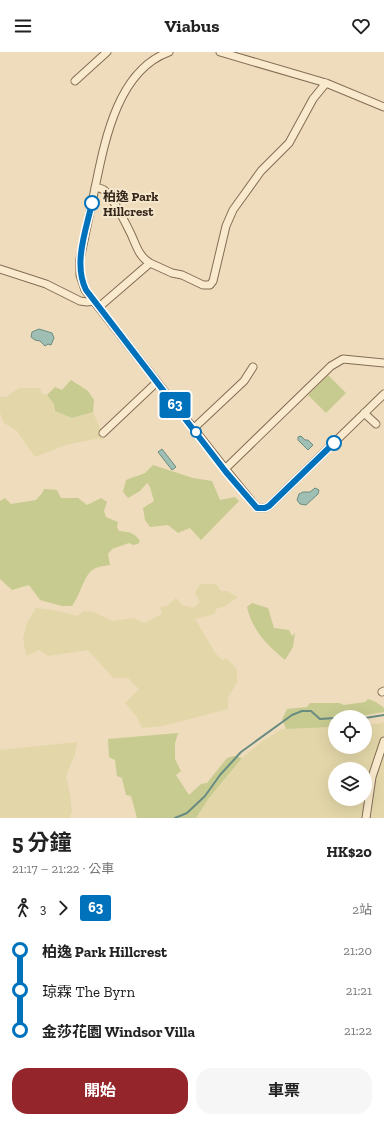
<!DOCTYPE html>
<html lang="zh-TW">
<meta charset="utf-8">
<style>
:root{--surface:#fff;--page:#f6f6f6;--text:#222;--muted:#767676;--accent:#94252b}
body{margin:0;font-family:"Zilla Slab","Noto Sans TC",serif;background:var(--page);color:var(--text);height:100vh;display:flex;flex-direction:column;font-size:15px;white-space:nowrap}
*{box-sizing:border-box;margin:0}
p{font-size:13px;color:var(--muted)}
.icon{flex:none;width:22px;height:22px;fill:none;stroke:currentColor;stroke-width:2;stroke-linecap:round;stroke-linejoin:round}
.map{position:relative;height:766px;overflow:hidden}
.details{display:flex;flex-direction:column;background:var(--surface);flex:1}
.details>*{flex:none}
.badge{padding:0 8px;border-radius:3px;font-size:14px;line-height:26px}
.fabs{position:absolute;left:328px;top:658px;display:grid;gap:8px}
.fabs a{display:grid;place-items:center;width:44px;height:44px;border-radius:50%;background:var(--surface);box-shadow:0 4px 16px #0002;font-size:20px}
.map>.badge{position:absolute;translate:-50% -50%;box-shadow:0 0 0 2px #fff}
.legs{display:flex;align-items:center;gap:6px;height:44px;padding:0 12px;font-size:13px}
.legs p{margin-inline-start:auto}
.summary{display:flex;align-items:center;justify-content:space-between;height:68px;padding:0 12px}
h1{font-size:22px;font-weight:700;line-height:30px}
.action{display:flex;gap:8px;margin-top:auto;padding:8px 12px}
.action a{flex:1;height:46px;border-radius:16px;background:var(--accent);color:#fff;font-size:16px;font-weight:700;line-height:46px;text-align:center}
.action a+a{background:var(--page);color:var(--text)}
ul{padding:0 12px;list-style:none}
li{display:flex;align-items:center;gap:14px;height:40px;font-size:15px}
li i{display:grid;place-items:center;width:6px;height:100%;margin:0 5px;background:currentColor}
li i::after{content:'';width:10px;height:10px;margin:-5px;border:3px solid;border-radius:50%;background:var(--surface)}
li p{margin-inline-start:auto}
li:first-child i{background:linear-gradient(#0000 50%,currentColor 0)}
li:last-child i{background:linear-gradient(currentColor 50%,#0000 0)}
header{display:flex;justify-content:space-between;align-items:center;height:52px;padding:0 12px;background:var(--surface);font-size:18px;font-weight:700}
.map>svg:first-child{display:block}
</style>
<header><svg class="icon" aria-label="menu" viewBox="0 0 24 24"><path d="M4 6h16M4 12h16M4 18h16"/></svg>Viabus<svg class="icon" aria-label="heart" viewBox="0 0 24 24"><path d="M12 20l-8-8c-3-5 5-10 8-4 3-6 11-1 8 4z"/></svg></header>
<div class="map">
<svg width="384" height="766" viewBox="0 0 384 766">
<rect width="100%" height="100%" fill="#eedcbc"/>
<!-- farmland -->
<path fill="#e3d7a9" fill-rule="evenodd" d="M19 336H40L42 342 47 343 54 352 55 359 72 366 93 360 105 387 99 388 100 386 66 393 35 405 17 379 4 371 0 361V345H6Z
M200 532H216L221 539H227L238 545 226 554 216 557 215 561 211 563 195 567 216 602 222 608 227 606 237 618V630L228 646V657L163 674 142 676 137 665 125 651 139 637 128 626H113L88 598 48 604 39 598 26 604 23 586 27 571 36 556 53 558 78 564 84 559 94 560 112 569 134 566 144 571 162 562 160 555 167 554 176 546 182 553 193 556 200 550 195 541Z
M384 670V766H196L209 746 242 706 260 691 282 677 335 674V695H365V672H377ZM335 717H365V747H335Z
M77 690 75 702 66 724 70 742 72 760 69 766H0V698Z"/>
<!-- green -->
<path fill="#c7cb90" d="M328 323 346 341 326 361 308 343Z
M71 328 88 339 94 348 93 360 72 366 55 359 54 352 47 343 55 335 62 338Z
M153 413 193 426 212 429 220 448 235 445 239 449 201 488 190 476 178 481 168 473 150 475 145 468 143 456 154 449 150 435 147 431 140 439 128 446 123 440 126 428 145 421Z
M44 437 57 438 61 446H78L87 453 101 446 107 450 104 459 106 465 118 470 117 475 119 479C129 480 134 480 140 489L138 492 133 493 129 491 112 497 108 502 110 513C105 514 99 514 94 517 84 522 80 544 72 554H62L40 548 29 533 12 538 0 527V449L5 446 11 452 36 448 43 440Z
M252 551 268 556 274 576 289 578 292 584 295 581 293 595 285 608C267 593 252 578 247 555Z
M368 647 376 650 384 656V660L355 665H335V674L329 675 286 677 282 667 287 657 307 655 310 651H339L344 653 365 650Z
M178 681 175 691V707L181 719 176 723 189 743 201 732 207 731 227 706 234 704 242 706 209 746 196 766H137L131 744 126 743 122 726 117 724 115 708 109 705 108 687Z"/>
<!-- water -->
<path fill="#a0bfb4" stroke="#688c81" d="M39 277 52 281 54 286 51 293 48 292 45 294 40 289 35 288 31 285 32 280Z
M301 384 305 388H308L313 393 308 398 298 388V385Z
M162 397 176 415 172 418 158 400Z
M315 436 319 438 318 442 306 453 300 452 297 448 299 442 303 440H310Z"/>
<g fill="none" stroke-linecap="round" stroke-linejoin="round">
<!-- stream -->
<path stroke="#688c81" stroke-width="2" d="M338 665 342 664 347 665
M365 666 384 663
M175 766 187 761 205 744 220 723 241 700 292 663 302 659H311L320 667 335 666"/>
<!-- minor casing -->
<g stroke="#856c55" stroke-width="9">
<path id="minor" d="M169 0C116 19 104 93 94 141 89 163 85 185 80 207V223L85 238 227 419 257 456H265L269 454 384 342
M220 0 326 31 384 55
M75 29 107 0
M95 135C98 136 101 136 104 138 113 145 125 170 130 180 136 192 138 204 150 211L99 255
M150 211 172 221 182 223 203 233H210L213 229 226 174 233 158 261 119 289 91 313 47 326 31
M0 217 46 232 80 249 87 250 94 249
M364 361 376 372
M193 377 244 329 253 315
M103 381 157 330
M225 417 331 314 343 307 384 311
M382 640 384 639
M366 766 372 725 384 689"/>
</g>
<!-- minor -->
<use href="#minor" stroke="#f9eace" stroke-width="7"/>
</g>
<g fill="none" stroke-linecap="round" stroke-linejoin="round">
<!-- line-1 casing -->
<g stroke="#fff" stroke-width="9">
<path id="line-1" d="M92 151C86 178 73 212 86 238L226 420 257 456H265L269 454 334 391"/>
</g>
<!-- line-1 -->
<use href="#line-1" stroke="#0072bc" stroke-width="6"/>
</g>
<!-- markers -->
<g fill="#fff" stroke="#0072bc" stroke-width="2">
<circle cx="92" cy="151" r="7"/>
<circle cx="196" cy="380" r="5"/>
<circle cx="334" cy="391" r="7"/>
</g>
<g text-anchor="middle" stroke-width="4" stroke-linejoin="round" paint-order="stroke">
<!-- stop labels -->
<g font-size="13" font-weight="bold" fill="#34261b" stroke="#f5e7cb" text-anchor="start">
<text x="103" y="149">柏逸 Park<tspan x="103" dy="15">Hillcrest</tspan></text>
</g>
</g>
</svg>
<div class="fabs">
<a><svg class="icon" aria-label="locate" viewBox="0 0 24 24"><circle cx="12" cy="12" r="6"/><path d="M12 2v4M12 18v4M2 12h4M18 12h4"/></svg></a>
<a><svg class="icon" aria-label="layers" viewBox="0 0 24 24"><path d="M12 4l9 5-9 5-9-5zM3 14l9 5 9-5"/></svg></a>
</div>
<b class="badge" style="left:175px;top:353px;background:#0072bc;color:#fff">63</b>
</div>
<section class="details">
<div class="summary"><div><h1>5 分鐘</h1><p>21:17 – 21:22 · 公車</p></div><b>HK$20</b></div>
<div class="legs"><svg class="icon" aria-label="walk" viewBox="0 0 24 24"><circle cx="13" cy="4" r="2"/><path d="M13 8l-2 6 4 7M11 14l-3 7M7 12l3-4h3l4 4"/></svg>3<svg class="icon" aria-label="forward" viewBox="0 0 24 24"><path d="M9 5l7 7-7 7"/></svg><b class="badge" style="background:#0072bc;color:#fff">63</b><p>2站</p></div>
<ul>
<li><i style="color:#0072bc"></i><b>柏逸 Park Hillcrest</b><p>21:20</p></li>
<li><i style="color:#0072bc"></i><span>琼霖 The Byrn</span><p>21:21</p></li>
<li><i style="color:#0072bc"></i><b>金莎花園 Windsor Villa</b><p>21:22</p></li>
</ul>
<div class="action"><a>開始</a><a>車票</a></div>
</section>
